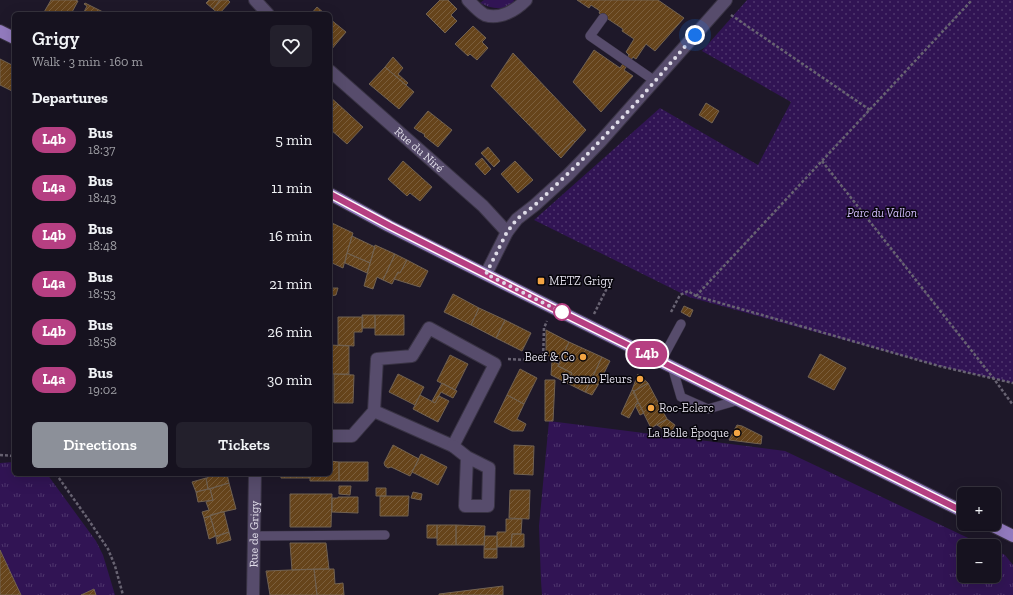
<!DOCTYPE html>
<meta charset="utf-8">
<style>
:root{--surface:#16121f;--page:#23202c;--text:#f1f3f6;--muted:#9e9ea4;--line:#35323d;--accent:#8c9099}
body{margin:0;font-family:"Zilla Slab",serif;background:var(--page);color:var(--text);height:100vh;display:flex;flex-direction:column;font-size:15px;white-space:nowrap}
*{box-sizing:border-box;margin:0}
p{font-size:13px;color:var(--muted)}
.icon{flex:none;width:22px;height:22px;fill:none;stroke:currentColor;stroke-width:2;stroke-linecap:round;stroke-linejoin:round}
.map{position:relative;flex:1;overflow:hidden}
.panel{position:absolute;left:12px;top:12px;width:320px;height:464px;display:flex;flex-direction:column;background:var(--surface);border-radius:6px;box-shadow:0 4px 16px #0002,0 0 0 1px var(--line)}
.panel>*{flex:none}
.badge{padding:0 8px;border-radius:13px;font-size:14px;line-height:26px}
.buttons{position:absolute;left:957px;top:487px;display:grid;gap:8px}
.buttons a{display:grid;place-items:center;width:44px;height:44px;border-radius:6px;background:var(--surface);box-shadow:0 4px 16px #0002,0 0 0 1px var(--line);font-size:20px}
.you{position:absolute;width:20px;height:20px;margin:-10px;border:3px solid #fff;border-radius:50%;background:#1a73e8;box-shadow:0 0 0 6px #1a73e833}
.map>.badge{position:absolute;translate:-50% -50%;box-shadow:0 0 0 2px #fff}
h2{padding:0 20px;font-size:15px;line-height:36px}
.round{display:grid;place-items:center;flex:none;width:42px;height:42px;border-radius:6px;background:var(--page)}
.head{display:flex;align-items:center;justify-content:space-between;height:68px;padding:0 20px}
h1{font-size:19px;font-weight:600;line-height:30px}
.cta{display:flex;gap:8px;margin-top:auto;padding:8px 20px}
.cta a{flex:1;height:46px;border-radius:6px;background:var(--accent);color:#fff;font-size:16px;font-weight:600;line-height:46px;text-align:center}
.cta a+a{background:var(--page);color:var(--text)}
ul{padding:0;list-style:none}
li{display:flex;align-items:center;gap:12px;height:48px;padding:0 20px}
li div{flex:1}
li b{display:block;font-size:15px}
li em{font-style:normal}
li .badge{min-width:44px;font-weight:700;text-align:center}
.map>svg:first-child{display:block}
</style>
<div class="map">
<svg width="1013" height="595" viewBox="0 0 1013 595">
<defs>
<pattern id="grass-tufts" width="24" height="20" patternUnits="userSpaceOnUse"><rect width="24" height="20" fill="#311454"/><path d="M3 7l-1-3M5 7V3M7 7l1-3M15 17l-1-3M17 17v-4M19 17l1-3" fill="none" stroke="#4e366d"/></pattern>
<pattern id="park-dots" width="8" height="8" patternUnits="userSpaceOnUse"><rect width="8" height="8" fill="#311454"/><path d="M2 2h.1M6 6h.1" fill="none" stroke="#4e366d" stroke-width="1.8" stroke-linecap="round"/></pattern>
<pattern id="building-hatch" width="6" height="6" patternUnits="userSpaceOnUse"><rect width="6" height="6" fill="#66441b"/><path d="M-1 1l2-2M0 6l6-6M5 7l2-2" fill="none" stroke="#7b5e3c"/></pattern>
</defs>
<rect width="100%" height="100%" fill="#1e1829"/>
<!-- grass -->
<path fill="url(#grass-tufts)" d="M484 0H513L516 2C505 11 491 9 480 3Z
M549 421 785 451 985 546H964V576H994V550L1005 555 1013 565V595H542L541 581 539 526Z
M14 462V474H47L96 541 103 555 115 595H96L94 589 81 595H21L0 550V463Z"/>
<!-- park -->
<path fill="url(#park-dots)" d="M747 0H1013V383L939 366 689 297 534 220 660 108 758 165 791 102 702 51Z"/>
<!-- building -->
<path fill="url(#building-hatch)" stroke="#726251" d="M51 0H75L78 1 71 14H43Z
M209 0H220L213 9 206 3Z
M220 0H228L230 2 219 14 213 9Z
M440 0H448L457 9 451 15 457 21 445 33 426 14Z
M577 0H658L684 18 655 51 646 44 636 59 633 57 624 70 633 76 601 112 573 82 594 50 620 68 629 55 626 52 634 39 622 31 623 29 599 13 600 11 591 5 589 8Z
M85 3 107 14H83L87 6 84 4Z
M317 7 325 14H311Z
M330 19 346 32 331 50 330 49Z
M473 26 486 38 482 42 488 48 477 60 470 54 468 56 455 44Z
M513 53 586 130 575 142 573 140 558 155 491 86Z
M393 57 403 68 398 74 408 83 406 85 385 67Z
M0 59 14 66V92L0 85Z
M385 67 414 92 399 109 369 84Z
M330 97 338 104 330 112Z
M706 103 719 111 712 123 699 115Z
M338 104 363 127 347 144 330 129V112Z
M428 111 452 130 438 147 424 136 425 135 421 132H420L414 128Z
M573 140 575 142 561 158 558 155Z
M488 147 500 161 494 167 481 153Z
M482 158 491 169 485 175 475 164Z
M403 161 432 187 420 201 410 193 407 196 388 179Z
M515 161 533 180 518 193 501 174Z
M330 222 353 233 347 253 343 268 330 262Z
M352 236 375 247 370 263 347 253Z
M375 245 395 254 383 280 377 277 373 289 364 286Z
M347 253 370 263 367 273 345 263Z
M395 254 407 260 400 273 398 272 392 284 383 280Z
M407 260 428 271 420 287 394 279 398 272 400 273Z
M330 288H338L336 295 330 296Z
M453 294 479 308 471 325 444 312Z
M684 306 693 310 690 317 681 312Z
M479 308 505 320 496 338 471 325Z
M362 315H375V328H362Z
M375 315H404V335H375Z
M338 317H363L362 332H354V346L338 345Z
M505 320 531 333 522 351 496 338Z
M546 330 569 342 561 359 546 355Z
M569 342 602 357 585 392 567 383 572 373 558 366Z
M330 345 349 346V374H330Z
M820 354 846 368 834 390 808 377Z
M450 355 468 364 455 390 437 381Z
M602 357 610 361 598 385 591 381Z
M552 361 559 364 558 366 572 373 567 383 551 375Z
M520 369 537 378 524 404 507 395Z
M334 374 354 375 353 403H334Z
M398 374 424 387 415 405 389 392Z
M638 374 648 383 634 391 632 390Z
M545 380H555L553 421H545Z
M591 381 598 385 592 395 585 392Z
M442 383 457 391 453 398 441 392 435 403 432 401Z
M648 383 667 419 651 428 633 392Z
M632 390 634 391 638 401 629 418 621 414Z
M420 395 435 403 439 396 449 401 438 422 413 409Z
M507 395 524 404 517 419 526 424 523 431H512L494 422Z
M639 403 644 413 640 415 635 405Z
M667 419 675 425 670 434 657 425Z
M737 425 742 426 762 436 761 444 729 440Z
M393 445 419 459 410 476 391 467 388 468 385 466 384 463Z
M514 445 534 446 533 475 514 474Z
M421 454 447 467 438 485 412 472Z
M330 461 339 462V481H310V474H330Z
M339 462H368V481H339Z
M207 474H227L229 483 208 489 206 478H208Z
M281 474H310V478H281Z
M206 478 208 489 196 492 192 482Z
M229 483 236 509 222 512 204 518 202 512 209 510 206 502 213 500 210 489Z
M339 486H351L350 495 339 494Z
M376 488H386V496H376Z
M208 489H210L213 500 198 502 196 492Z
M510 490H530L529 519 509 518Z
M413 492 422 494 421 500 411 498Z
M290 494H332L331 527H290Z
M380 496H409L408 516H380Z
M338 497H358V513L332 512V498H338Z
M222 512H224L229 532 216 536 210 515Z
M210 516 216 536 209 539 204 518Z
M506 519H522L521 534H512L511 547H497V532H506Z
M427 525H437V538H427Z
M437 525H456V545H437Z
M456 525 485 526 484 545H456Z
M229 532 231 540 217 544 216 537Z
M512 534H524V547H511Z
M485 536H497V549H484Z
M290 543H326L329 569 292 570Z
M484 549H497V558H484Z
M0 550 21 595H0Z
M314 569 317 595H270L266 571Z
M314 569H334L335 584 343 583 344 595H317Z
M503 586V595H439V594Z
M94 589 96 595H81Z"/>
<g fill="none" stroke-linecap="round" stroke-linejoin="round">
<!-- lane casing -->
<g stroke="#393344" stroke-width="10">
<path id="lane" d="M603 18 590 36 655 81
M661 361 681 324
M672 366 681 397 708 409 739 400
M254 536 385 535"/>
</g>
<!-- street casing -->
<g stroke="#393344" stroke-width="14">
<g id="street">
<path d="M255 0 268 14"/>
<path d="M468 0C472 4 479 12 485 15 500 20 516 10 526 0"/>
<path id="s1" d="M330 71 483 206 507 232"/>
<path d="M486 274 507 232 517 219 535 205 568 175 601 141 726 0"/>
<path d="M330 436H352L374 411 377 359 412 356 429 328 495 364 453 446 374 411"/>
<path d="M453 446 467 457 465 506H488L489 468 467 457"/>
<path id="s2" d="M253 595 255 474"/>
</g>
</g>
<!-- primary casing -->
<g stroke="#393344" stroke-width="14">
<path id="primary" d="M0 31 14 38
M330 194 389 226 553 308 964 512
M989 524 1013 536"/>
</g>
<!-- path -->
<path stroke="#686372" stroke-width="2.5" stroke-dasharray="3 2" stroke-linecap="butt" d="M731 15 870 110
M822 161 994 379 1013 405
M696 296 972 0
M671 312 680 295 688 291 696 296 939 366 1013 383
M594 314 610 282
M508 359 543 361 544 328 547 321
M0 455 14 456
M56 474 88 519 108 549 115 566 123 595"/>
<!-- lane -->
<use href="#lane" stroke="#574c6c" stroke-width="9"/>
<!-- street -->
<use href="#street" stroke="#574c6c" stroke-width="12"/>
<!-- primary -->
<use href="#primary" stroke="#937bbf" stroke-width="12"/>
</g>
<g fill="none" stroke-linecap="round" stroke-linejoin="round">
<!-- line casing -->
<g stroke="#fff" stroke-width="9">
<path id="line" d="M330 194 390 226 553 308 964 512"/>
</g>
<!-- line -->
<use href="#line" stroke="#b63f82" stroke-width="6"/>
<!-- walk -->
<path stroke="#dfdce8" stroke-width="4" stroke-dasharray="0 7.2" d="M562 312 565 314 486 274 507 232 517 219 535 205 579 163 636 103 695 35"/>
</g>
<!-- markers -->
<g fill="#f3a443" stroke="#07050b" stroke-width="1.5">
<rect x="537" y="277" width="8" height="8" rx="2"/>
<circle cx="583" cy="357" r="4"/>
<circle cx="640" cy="379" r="4"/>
<circle cx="651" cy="408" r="4"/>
<circle cx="737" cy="433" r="4"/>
</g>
<circle fill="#fff" stroke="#b63f82" stroke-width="2" cx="562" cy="312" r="8"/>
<g text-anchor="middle" stroke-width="3" stroke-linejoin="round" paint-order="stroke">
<!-- street labels -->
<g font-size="12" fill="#dfdce8" stroke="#07050b">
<text dy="4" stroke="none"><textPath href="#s1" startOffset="119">Rue du Niré</textPath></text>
<text dy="4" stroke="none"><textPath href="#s2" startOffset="61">Rue de Grigy</textPath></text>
</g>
<!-- park labels -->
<g font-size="12" font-style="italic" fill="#d2bdfd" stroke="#07050b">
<text x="882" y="217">Parc du Vallon</text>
</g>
<!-- poi labels -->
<g font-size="12" fill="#dfdce8" stroke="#07050b" text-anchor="end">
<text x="549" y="285" text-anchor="start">METZ Grigy</text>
<text x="575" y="361">Beef &amp; Co</text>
<text x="632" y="383">Promo Fleurs</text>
<text x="659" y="412" text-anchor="start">Roc-Eclerc</text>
<text x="729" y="437">La Belle Époque</text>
</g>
</g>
</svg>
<div class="buttons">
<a>+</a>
<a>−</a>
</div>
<div class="you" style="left:695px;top:35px"></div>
<b class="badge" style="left:647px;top:354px;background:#b63f82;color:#fff">L4b</b>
<section class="panel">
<div class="head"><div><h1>Grigy</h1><p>Walk · 3 min · 160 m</p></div><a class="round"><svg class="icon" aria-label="heart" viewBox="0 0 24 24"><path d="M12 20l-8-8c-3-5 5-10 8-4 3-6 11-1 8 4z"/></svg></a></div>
<h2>Departures</h2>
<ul>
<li><span class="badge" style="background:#b63f82;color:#fff">L4b</span><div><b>Bus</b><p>18:37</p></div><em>5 min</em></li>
<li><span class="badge" style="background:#b63f82;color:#fff">L4a</span><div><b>Bus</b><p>18:43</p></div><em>11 min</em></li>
<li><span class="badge" style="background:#b63f82;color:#fff">L4b</span><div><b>Bus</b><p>18:48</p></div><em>16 min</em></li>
<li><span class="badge" style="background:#b63f82;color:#fff">L4a</span><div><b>Bus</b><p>18:53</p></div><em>21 min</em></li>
<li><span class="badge" style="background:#b63f82;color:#fff">L4b</span><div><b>Bus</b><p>18:58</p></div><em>26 min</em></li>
<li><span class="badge" style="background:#b63f82;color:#fff">L4a</span><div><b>Bus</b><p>19:02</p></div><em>30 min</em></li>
</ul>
<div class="cta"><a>Directions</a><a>Tickets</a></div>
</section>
</div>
